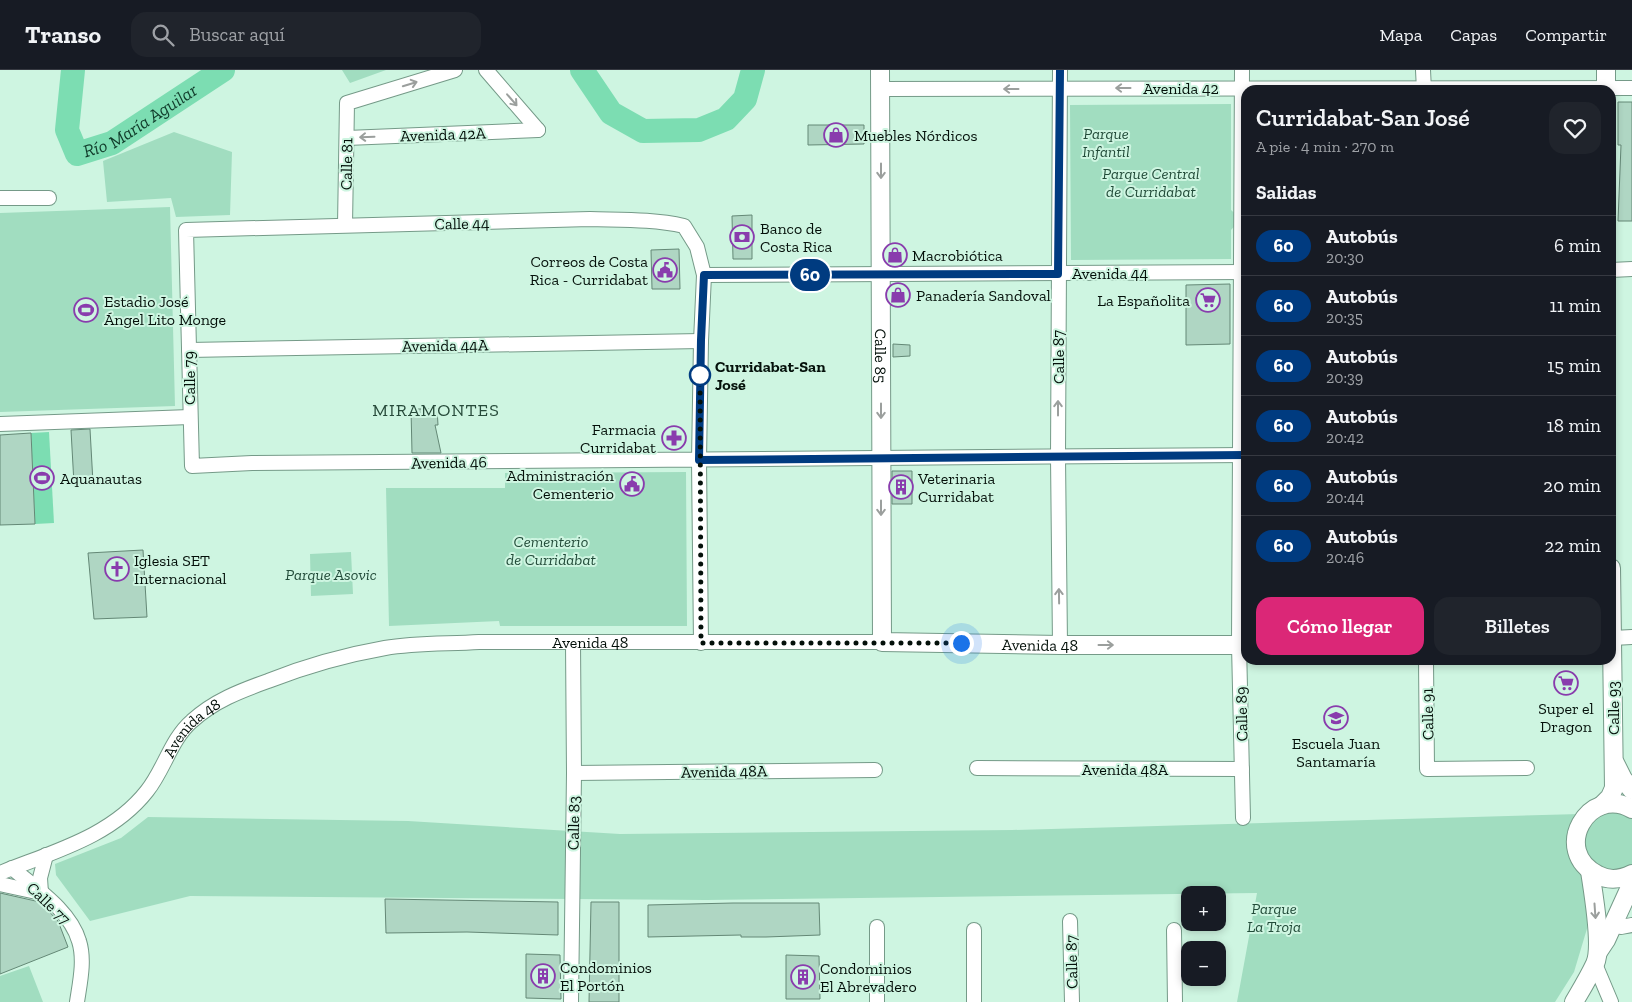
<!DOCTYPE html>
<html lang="es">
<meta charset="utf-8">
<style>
:root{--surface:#171b24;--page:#20242c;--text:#f1f3f6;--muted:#9ea1a6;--line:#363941;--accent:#db2777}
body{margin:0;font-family:"Zilla Slab",serif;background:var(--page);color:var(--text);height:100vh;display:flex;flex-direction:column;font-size:19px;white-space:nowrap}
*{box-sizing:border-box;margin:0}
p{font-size:16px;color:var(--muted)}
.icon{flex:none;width:28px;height:28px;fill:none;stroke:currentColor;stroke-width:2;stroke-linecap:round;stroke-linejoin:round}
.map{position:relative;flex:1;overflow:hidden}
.details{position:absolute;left:1241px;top:15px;width:375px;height:580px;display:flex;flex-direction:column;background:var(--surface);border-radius:15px;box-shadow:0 2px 8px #0003}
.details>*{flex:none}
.badge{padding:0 10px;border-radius:16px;font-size:18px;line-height:32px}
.controls{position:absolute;left:1181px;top:816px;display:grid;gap:10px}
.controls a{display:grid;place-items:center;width:45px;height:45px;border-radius:10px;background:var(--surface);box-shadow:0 2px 8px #0003;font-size:25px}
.you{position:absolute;width:25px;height:25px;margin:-12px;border:4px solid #fff;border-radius:50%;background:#1a73e8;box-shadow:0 0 0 8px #1a73e833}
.map>.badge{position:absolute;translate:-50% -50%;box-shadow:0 0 0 2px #fff}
h2{padding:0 15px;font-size:19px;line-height:45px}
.round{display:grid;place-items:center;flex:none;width:52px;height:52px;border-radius:15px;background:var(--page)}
.headline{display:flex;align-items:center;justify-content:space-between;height:85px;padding:0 15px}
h1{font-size:24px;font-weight:600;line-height:38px}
.button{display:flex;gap:10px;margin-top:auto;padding:10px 15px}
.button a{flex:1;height:58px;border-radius:15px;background:var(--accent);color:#fff;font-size:20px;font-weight:600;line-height:58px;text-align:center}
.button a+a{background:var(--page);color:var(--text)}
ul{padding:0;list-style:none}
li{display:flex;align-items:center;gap:15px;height:60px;padding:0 15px;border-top:1px solid var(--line)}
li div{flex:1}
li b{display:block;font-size:19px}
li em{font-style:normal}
li .badge{min-width:55px;font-weight:700;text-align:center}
header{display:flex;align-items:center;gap:30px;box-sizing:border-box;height:70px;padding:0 25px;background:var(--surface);border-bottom:1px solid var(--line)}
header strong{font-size:24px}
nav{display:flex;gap:28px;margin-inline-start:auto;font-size:18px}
.search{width:350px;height:45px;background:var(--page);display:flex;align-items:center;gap:12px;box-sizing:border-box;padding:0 18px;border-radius:15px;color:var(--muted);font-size:19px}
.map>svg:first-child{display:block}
</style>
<header>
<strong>Transo</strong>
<div class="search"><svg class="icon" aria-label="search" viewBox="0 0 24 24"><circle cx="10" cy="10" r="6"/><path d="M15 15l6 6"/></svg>Buscar aquí</div>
<nav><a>Mapa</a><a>Capas</a><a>Compartir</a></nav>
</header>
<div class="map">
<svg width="1632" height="932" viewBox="0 0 1632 932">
<rect width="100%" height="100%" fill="#cef5e1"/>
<!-- green -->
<path fill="#a1ddc0" d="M342 0H386L350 13Z
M1231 34V140L1241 149 1231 160V189L1071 190 1070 35Z
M174 62 232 82 230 145 176 147 171 128 107 132 103 91Z
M170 137 175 336 0 342V143Z
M686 402 687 556H500L499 551 389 556 386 418H505V403Z
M351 482 353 524 311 526 310 484Z
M1607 740 1632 746V797L1615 803 1595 797 1583 781 1584 760 1589 751Z
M1580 744 1571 787 1576 799 1586 812 1589 852 1574 902 1555 932H1237L1257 823 706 830 190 826 90 851 56 805 55 794 121 768 148 747 408 751 620 764 1012 760Z
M29 896 43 932H0V906Z"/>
<!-- water -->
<path fill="#7cddb2" d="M49 362 54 453 35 454 31 363Z"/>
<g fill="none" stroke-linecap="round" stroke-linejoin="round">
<!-- river -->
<g stroke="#7cddb2" stroke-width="24">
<path id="s1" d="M73 0 67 60 77 84 112 73 223 0"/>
<path d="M582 0 611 43 643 61 699 60 726 49 745 29 753 0"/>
</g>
</g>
<!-- building -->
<path fill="#afd6c3" stroke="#648876" d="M1618 32H1632V151H1618L1621 75H1618Z
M808 55H864V74L808 75Z
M752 145V189H733L732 146Z
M679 179 680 219H652L651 180Z
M1230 214V274L1186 275V215Z
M891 220H905V231H891Z
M893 274 910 275V286L893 287Z
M411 339H437L438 355H435L441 383H412Z
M90 359 93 413 74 414 71 360Z
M31 363 35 454 0 455V365Z
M892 401H912V434H892Z
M143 480 147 547 94 549 88 483Z
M0 823 40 832 58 851 68 877 0 904Z
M385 829 558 832V865L467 862 386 863Z
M591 832H619V932H589Z
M733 833H819L820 865 766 867H741V865L648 867V835Z
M526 884 560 885 561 929 526 928Z
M786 885 819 886 820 929H786Z"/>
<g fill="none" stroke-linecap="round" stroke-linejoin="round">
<!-- minor casing -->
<g stroke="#759a88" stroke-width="16">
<g id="minor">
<path d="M486 0 538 60"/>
<path d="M1060 0 1058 387 1060 575"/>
<path d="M1242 0 1239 575 1243 748"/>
<path d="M1423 0 1424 20"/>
<path d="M881 19 1632 18"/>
<path d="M347 68 538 60"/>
<path d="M0 128H49"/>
<path d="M345 155 347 33 455 0"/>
<path d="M1611 200 1632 199"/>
<path d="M704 205 1246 202"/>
<path d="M189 280 701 271"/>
<path d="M0 354 190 347"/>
<path d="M1613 568 1632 567"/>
<path d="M701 573 699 390 701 271 704 205 697 177 684 156C653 149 622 150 590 149L186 160 192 396 252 393 1246 385"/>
<path d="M1426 590 1427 699 1527 698"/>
<path d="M977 698 1242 699"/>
<path d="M574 703 875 700"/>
<path d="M12 798C35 818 70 840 79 871 85 890 80 912 77 932"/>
<path id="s2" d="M0 803C52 782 111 767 147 721 164 700 171 669 192 651 214 631 240 621 268 611 306 596 345 585 385 578 415 573 448 574 479 572H882"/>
<path d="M0 814 41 823 40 808 46 785"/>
<path d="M1070 851 1072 932"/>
<path d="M1621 857 1632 855"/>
<path d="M974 860V932"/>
<path d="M1174 860 1175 932"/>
<path d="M1595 894 1611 932"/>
<path d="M571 932 574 703 573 573"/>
<path d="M877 932V857"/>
</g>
</g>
<!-- major casing -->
<g stroke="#759a88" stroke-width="20">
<g id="major">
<path id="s3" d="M880 0 882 572 1060 575H1246"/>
<path d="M1606 0V20"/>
<path d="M1615 693 1623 709 1632 720"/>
<path d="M1602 735 1610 727 1614 718 1611 498"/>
<path d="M1632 739C1589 714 1550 781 1598 805 1609 811 1622 809 1632 804"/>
<path d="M1598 882 1606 870 1632 813"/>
<path d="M1574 932C1581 920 1589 907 1595 894 1603 876 1593 822 1590 801"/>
</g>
</g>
<!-- minor -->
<use href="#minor" stroke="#fff" stroke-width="14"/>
<!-- major -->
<use href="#major" stroke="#fff" stroke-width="18"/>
</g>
<!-- one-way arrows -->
<defs><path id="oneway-shaft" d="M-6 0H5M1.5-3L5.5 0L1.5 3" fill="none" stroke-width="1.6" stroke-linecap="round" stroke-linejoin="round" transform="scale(1.25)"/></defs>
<g stroke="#9b9f9d">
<use href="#oneway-shaft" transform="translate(410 14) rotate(-17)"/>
<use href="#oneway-shaft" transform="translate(1123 18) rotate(180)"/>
<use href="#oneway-shaft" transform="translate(1011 19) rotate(180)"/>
<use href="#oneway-shaft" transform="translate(512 30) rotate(49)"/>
<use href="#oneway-shaft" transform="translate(367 67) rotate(178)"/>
<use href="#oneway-shaft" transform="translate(881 101) rotate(90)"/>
<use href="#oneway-shaft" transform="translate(1058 338) rotate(-90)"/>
<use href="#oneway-shaft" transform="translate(881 341) rotate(90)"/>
<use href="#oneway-shaft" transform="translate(881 438) rotate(90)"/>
<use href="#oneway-shaft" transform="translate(1059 526) rotate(-91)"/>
<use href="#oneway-shaft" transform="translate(1106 575)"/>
<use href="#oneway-shaft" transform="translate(1595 841) rotate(86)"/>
</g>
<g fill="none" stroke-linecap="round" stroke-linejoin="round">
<!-- line casing -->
<g stroke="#fff" stroke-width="11">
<path id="line" d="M1060 0 1058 204 704 205 701 270 699 390 1246 385"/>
</g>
<!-- line -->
<use href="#line" stroke="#003b80" stroke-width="8"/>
<!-- walk -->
<path stroke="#04100a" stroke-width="5" stroke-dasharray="0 9" d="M700 305 701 573H961"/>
</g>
<!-- icons -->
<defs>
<g id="shop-ring" transform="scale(1.25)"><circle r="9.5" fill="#cef5e1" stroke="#893cad" stroke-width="1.5"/><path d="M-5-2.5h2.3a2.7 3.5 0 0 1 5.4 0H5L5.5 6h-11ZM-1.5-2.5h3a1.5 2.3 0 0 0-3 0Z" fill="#893cad"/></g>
<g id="bank-ring" transform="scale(1.25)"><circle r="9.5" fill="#cef5e1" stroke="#893cad" stroke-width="1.5"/><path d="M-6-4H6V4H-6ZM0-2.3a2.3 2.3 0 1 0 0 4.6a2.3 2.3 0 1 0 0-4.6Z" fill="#893cad"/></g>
<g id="civic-ring" transform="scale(1.25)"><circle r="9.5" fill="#cef5e1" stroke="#893cad" stroke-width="1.5"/><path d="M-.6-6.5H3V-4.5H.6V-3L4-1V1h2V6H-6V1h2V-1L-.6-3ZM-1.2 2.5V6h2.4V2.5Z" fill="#893cad"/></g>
<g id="supermarket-ring" transform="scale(1.25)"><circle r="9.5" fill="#cef5e1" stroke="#893cad" stroke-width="1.5"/><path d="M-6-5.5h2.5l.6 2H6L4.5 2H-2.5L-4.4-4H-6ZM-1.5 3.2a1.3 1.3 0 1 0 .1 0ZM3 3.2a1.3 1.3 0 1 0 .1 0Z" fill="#893cad"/></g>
<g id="stadium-ring" transform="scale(1.25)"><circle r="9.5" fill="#cef5e1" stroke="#893cad" stroke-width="1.5"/><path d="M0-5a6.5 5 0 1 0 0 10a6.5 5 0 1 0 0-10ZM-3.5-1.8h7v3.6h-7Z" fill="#893cad"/></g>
<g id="pharmacy-ring" transform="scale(1.25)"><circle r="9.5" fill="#cef5e1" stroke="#893cad" stroke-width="1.5"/><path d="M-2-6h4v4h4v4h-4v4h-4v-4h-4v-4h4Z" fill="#893cad"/></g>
<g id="building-ring" transform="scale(1.25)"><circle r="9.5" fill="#cef5e1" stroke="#893cad" stroke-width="1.5"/><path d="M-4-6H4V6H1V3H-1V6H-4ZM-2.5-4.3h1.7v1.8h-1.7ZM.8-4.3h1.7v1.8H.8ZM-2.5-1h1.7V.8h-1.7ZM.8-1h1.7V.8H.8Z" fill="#893cad"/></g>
<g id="church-ring" transform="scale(1.25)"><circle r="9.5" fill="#cef5e1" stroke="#893cad" stroke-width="1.5"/><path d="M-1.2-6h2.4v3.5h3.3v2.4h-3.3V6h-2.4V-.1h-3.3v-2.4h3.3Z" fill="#893cad"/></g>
<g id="school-ring" transform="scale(1.25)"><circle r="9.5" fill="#cef5e1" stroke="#893cad" stroke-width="1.5"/><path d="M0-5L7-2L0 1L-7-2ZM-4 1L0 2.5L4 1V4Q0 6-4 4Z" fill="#893cad"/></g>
</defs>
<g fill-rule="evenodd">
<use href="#shop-ring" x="836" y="65"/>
<use href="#bank-ring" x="742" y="167"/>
<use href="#shop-ring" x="895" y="185"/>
<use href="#civic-ring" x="665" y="200"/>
<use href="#shop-ring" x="898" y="225"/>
<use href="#supermarket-ring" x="1208" y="230"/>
<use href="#stadium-ring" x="86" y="240"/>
<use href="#pharmacy-ring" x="674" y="368"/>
<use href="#stadium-ring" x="42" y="408"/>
<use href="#civic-ring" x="632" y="414"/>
<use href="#building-ring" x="901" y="417"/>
<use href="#church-ring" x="117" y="499"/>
<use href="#supermarket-ring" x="1566" y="613"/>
<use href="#school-ring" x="1336" y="648"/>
<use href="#building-ring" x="543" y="906"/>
<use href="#building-ring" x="803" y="907"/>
</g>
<!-- markers -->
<circle fill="#fff" stroke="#003b80" stroke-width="2.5" cx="700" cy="305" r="10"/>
<g text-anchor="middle" stroke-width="4" stroke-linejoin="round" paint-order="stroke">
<!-- street labels -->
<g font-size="16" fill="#04100a" stroke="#cef5e1">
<text x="1181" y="24">Avenida 42</text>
<text transform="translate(443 64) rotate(-2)" y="6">Avenida 42A</text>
<text transform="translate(346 94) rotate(-89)" y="6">Calle 81</text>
<text transform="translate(462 153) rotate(-1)" y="6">Calle 44</text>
<text x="1110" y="209">Avenida 44</text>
<text transform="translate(445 275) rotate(-1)" y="6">Avenida 44A</text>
<text dy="6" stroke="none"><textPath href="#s3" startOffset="286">Calle 85</textPath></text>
<text transform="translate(1058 287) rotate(-90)" y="6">Calle 87</text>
<text transform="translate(189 308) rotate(-90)" y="6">Calle 79</text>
<text transform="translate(449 392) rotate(-1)" y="6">Avenida 46</text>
<text dy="6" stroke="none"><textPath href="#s2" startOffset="668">Avenida 48</textPath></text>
<text dy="6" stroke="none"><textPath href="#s3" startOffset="730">Avenida 48</textPath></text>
<text transform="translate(1613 638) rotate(-90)" y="6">Calle 93</text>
<text transform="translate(1241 644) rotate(-91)" y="6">Calle 89</text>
<text transform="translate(1427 644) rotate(-91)" y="6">Calle 91</text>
<text dy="6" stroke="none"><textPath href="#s2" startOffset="249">Avenida 48</textPath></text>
<text x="1125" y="705">Avenida 48A</text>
<text transform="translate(724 701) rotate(-1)" y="6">Avenida 48A</text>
<text transform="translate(573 753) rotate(-89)" y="6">Calle 83</text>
<text transform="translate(49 833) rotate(44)" y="6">Calle 77</text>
<text transform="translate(1071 892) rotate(-91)" y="6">Calle 87</text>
</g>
<!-- park labels -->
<g font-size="16" font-style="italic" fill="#224b39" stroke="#cef5e1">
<text x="1106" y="69">Parque<tspan x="1106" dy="18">Infantil</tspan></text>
<text x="1151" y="109">Parque Central<tspan x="1151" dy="18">de Curridabat</tspan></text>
<text x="551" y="477">Cementerio<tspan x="551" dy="18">de Curridabat</tspan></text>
<text x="331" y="510">Parque Asovic</text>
<text x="1274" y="844">Parque<tspan x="1274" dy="18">La Troja</tspan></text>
</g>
<!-- poi labels -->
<g font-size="16" fill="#04100a" stroke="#cef5e1" text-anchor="start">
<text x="854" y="71">Muebles Nórdicos</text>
<text x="760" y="164">Banco de<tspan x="760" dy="18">Costa Rica</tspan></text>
<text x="912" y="191">Macrobiótica</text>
<text x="648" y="197" text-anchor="end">Correos de Costa<tspan x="648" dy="18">Rica - Curridabat</tspan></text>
<text x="916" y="231">Panadería Sandoval</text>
<text x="1190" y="236" text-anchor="end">La Españolita</text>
<text x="104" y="237">Estadio José<tspan x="104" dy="18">Ángel Lito Monge</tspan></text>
<text x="656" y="365" text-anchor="end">Farmacia<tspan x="656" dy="18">Curridabat</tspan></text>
<text x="614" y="411" text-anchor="end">Administración<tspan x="614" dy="18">Cementerio</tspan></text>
<text x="60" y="414">Aquanautas</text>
<text x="918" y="414">Veterinaria<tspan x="918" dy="18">Curridabat</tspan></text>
<text x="134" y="496">Iglesia SET<tspan x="134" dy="18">Internacional</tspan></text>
<text x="1566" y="644" text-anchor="middle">Super el<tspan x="1566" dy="18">Dragon</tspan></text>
<text x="1336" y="679" text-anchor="middle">Escuela Juan<tspan x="1336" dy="18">Santamaría</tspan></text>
<text x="560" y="903">Condominios<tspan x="560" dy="18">El Portón</tspan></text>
<text x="820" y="904">Condominios<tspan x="820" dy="18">El Abrevadero</tspan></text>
</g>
<!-- stop labels -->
<g font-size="16" font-weight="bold" fill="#04100a" stroke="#cef5e1" text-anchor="start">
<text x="715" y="302">Curridabat-San<tspan x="715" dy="18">José</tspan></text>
</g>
<!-- water labels -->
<g font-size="18" font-style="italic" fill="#103b2a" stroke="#cef5e1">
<text dy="6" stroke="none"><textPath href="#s1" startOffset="158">Río María Aguilar</textPath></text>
</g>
<!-- neighbourhood labels -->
<g font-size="18" letter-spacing="1" fill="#274a3a" stroke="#cef5e1">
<text x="436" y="346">MIRAMONTES</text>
</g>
</g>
</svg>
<div class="controls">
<a>+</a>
<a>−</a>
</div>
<div class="you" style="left:961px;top:573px"></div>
<b class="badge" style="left:810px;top:205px;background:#003b80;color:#fff">60</b>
<section class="details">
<div class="headline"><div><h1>Curridabat-San José</h1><p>A pie · 4 min · 270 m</p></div><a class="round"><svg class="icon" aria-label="heart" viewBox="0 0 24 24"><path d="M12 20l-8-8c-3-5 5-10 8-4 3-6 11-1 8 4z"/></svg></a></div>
<h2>Salidas</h2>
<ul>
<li><span class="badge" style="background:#003b80;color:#fff">60</span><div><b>Autobús</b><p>20:30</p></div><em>6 min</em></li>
<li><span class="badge" style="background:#003b80;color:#fff">60</span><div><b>Autobús</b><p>20:35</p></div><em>11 min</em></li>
<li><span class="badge" style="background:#003b80;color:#fff">60</span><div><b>Autobús</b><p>20:39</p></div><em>15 min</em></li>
<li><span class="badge" style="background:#003b80;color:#fff">60</span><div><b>Autobús</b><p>20:42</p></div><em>18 min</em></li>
<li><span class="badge" style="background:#003b80;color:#fff">60</span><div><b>Autobús</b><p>20:44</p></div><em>20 min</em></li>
<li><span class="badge" style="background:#003b80;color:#fff">60</span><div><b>Autobús</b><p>20:46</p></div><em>22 min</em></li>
</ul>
<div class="button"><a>Cómo llegar</a><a>Billetes</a></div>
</section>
</div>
